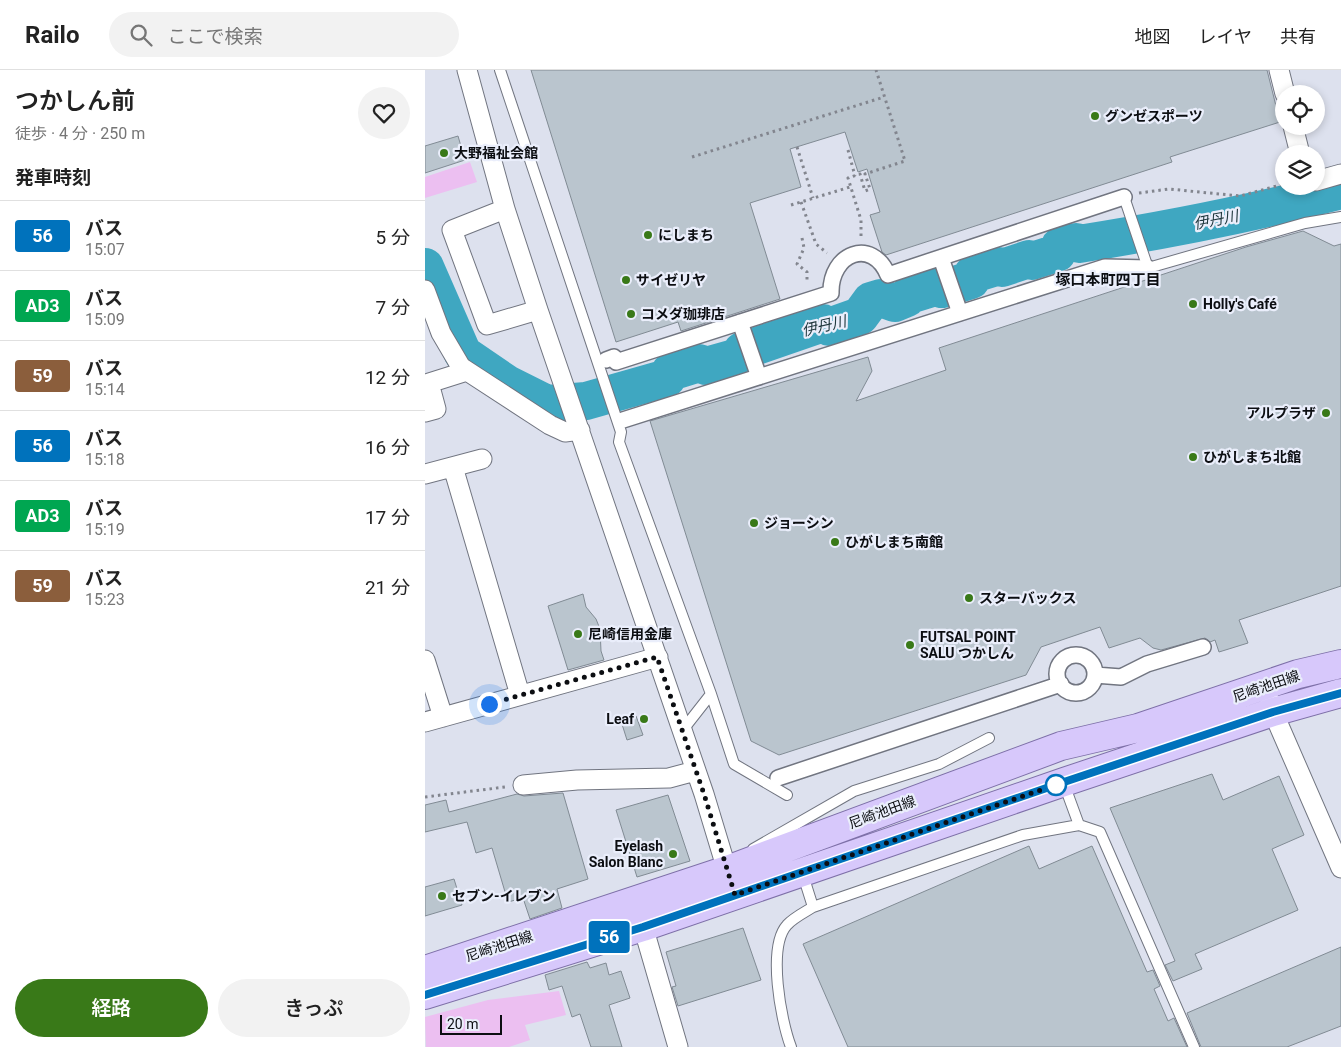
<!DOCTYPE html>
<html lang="ja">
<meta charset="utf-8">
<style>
:root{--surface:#fff;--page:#f2f2f2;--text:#222;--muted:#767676;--line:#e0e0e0;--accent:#397918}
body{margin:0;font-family:Roboto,"Noto Sans JP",sans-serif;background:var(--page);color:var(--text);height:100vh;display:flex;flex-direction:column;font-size:19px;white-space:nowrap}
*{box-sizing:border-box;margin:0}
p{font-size:16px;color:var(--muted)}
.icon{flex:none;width:28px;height:28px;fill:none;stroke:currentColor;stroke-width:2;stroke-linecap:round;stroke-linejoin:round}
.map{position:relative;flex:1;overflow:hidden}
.drawer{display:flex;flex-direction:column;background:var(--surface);width:425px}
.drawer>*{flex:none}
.badge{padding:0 10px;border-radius:4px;font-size:18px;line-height:32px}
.tools{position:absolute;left:850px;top:15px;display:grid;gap:10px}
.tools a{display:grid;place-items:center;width:50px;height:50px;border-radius:50%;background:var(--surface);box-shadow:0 2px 8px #0003;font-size:25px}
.scale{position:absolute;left:15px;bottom:12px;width:62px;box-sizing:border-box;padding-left:5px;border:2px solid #0c0e12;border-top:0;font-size:14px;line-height:18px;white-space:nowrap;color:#0c0e12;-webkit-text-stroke:4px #eaeefb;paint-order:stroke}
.you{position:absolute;width:25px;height:25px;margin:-12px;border:4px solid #fff;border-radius:50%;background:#1a73e8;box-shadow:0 0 0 8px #1a73e833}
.map>.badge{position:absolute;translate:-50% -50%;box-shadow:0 0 0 2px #fff}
h2{padding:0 15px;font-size:19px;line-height:45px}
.round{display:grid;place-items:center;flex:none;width:52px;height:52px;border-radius:26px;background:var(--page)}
.head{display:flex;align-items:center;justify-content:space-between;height:85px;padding:0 15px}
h1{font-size:24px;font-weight:600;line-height:38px}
.cta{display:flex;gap:10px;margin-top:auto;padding:10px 15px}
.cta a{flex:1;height:58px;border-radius:30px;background:var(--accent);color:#fff;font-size:20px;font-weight:600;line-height:58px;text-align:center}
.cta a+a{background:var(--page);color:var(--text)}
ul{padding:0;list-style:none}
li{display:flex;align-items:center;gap:15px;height:70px;padding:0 15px;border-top:1px solid var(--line)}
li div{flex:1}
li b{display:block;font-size:19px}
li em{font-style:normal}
li .badge{min-width:55px;font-weight:700;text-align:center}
header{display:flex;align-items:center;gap:30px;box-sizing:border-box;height:70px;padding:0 25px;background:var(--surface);border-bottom:1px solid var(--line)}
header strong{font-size:24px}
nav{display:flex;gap:28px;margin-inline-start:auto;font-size:18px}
.search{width:350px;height:45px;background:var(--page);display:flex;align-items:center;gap:12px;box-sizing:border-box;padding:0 18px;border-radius:28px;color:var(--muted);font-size:19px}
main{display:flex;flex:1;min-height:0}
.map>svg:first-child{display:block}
</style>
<header>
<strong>Railo</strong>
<div class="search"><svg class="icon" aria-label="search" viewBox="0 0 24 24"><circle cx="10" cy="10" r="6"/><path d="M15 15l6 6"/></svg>ここで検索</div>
<nav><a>地図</a><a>レイヤ</a><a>共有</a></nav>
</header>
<main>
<section class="drawer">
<div class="head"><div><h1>つかしん前</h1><p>徒歩 · 4 分 · 250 m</p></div><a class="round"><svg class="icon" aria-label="heart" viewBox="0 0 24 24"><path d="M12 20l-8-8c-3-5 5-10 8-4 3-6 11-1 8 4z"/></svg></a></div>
<h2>発車時刻</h2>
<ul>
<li><span class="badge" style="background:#0072bc;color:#fff">56</span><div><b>バス</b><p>15:07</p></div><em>5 分</em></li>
<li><span class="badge" style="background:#00a651;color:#fff">AD3</span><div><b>バス</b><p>15:09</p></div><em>7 分</em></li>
<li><span class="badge" style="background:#8b5e3c;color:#fff">59</span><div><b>バス</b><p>15:14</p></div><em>12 分</em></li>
<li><span class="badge" style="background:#0072bc;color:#fff">56</span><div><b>バス</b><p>15:18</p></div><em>16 分</em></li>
<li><span class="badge" style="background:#00a651;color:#fff">AD3</span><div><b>バス</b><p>15:19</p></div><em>17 分</em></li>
<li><span class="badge" style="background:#8b5e3c;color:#fff">59</span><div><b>バス</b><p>15:23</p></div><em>21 分</em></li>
</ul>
<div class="cta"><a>経路</a><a>きっぷ</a></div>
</section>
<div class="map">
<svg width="916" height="977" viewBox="0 0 916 977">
<rect width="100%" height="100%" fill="#dde1ee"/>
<!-- green -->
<path fill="#ecbff1" d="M45 92 52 112 0 128V107Z
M134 921 141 945 100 955 105 970 84 977H1L0 947 63 930Z"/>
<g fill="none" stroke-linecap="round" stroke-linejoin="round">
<!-- river -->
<path stroke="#3fa7c1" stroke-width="38" d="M0 197 38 284 82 314 122 334 161 331 242 308 245 302 274 293 281 296 313 287 317 281 398 253 404 257 435 246 446 231 456 228 470 233 482 228 484 225 513 216 517 219 546 210 548 204 574 196 577 198 604 189 607 191 632 183 635 176 651 172 654 174C742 160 829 143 916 120"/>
</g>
<!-- building -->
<path fill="#bac5ce" stroke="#818b94" d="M106 0H842L855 52 745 87 747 92 461 185 457 182 445 145 455 142 442 99 433 102 420 62 365 79 376 117 325 133 355 229 256 261 253 252 191 272Z
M33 66 40 90 0 103V76Z
M878 161 909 176 916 174V516L814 550 823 573 794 582 790 570 785 572 780 568 736 580 728 578 715 568 684 578 675 557 616 577 601 605 354 685 326 671 225 351 443 287 447 301 431 331 521 300 514 278 821 177Z
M158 524 161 537 171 549 175 559 176 581 179 590 143 600 123 536Z
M211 646 218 665 202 670 196 651Z
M787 704 798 730 854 706 879 765 847 779 873 840 770 884 777 899 748 911 740 895 750 891 685 738Z
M138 723 163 809 132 819 137 838 105 849 98 828 83 832 67 778 51 783 42 752 0 762V735L21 730 24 742 92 724 99 726Z
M243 725 265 791 212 807 191 740Z
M604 776 614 799 667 776 722 902 728 900 735 916 729 919 743 951 749 948 762 977H423L378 874Z
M29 809 37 835 0 846V817Z
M318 858 336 910 253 936 247 917 251 916 241 882Z
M916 877V956L862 977H776L762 943Z
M162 892 165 898 181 893 184 905 196 901 205 928 184 935 197 977H166L155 944 147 947 137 916 124 920 120 905Z"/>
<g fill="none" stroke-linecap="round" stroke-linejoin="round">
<!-- service casing -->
<g stroke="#717580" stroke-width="12">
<path id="service" d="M75 0 196 362 194 372 286 624 309 694 362 725
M699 127 723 198 880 153 916 147
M257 661 286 624
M639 714 654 755
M328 779 429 721 514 694 564 668
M377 802 388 837
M366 977C356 951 342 877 362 855 368 848 380 842 388 837L598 765 654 755 675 762 769 977"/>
</g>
<!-- pedestrian casing -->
<g stroke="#717580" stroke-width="18">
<path id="pedestrian" d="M516 188 535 243
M315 252 334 307
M181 290 189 287 191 292 406 223C405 183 447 167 463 205L699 127
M198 350 680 197 723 198
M632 604a19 19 0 1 1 38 0a19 19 0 1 1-38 0Z
M670 605 696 607 722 594 778 577
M353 708 636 614"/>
</g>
<!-- minor casing -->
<g stroke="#717580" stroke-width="21">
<path id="minor" d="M42 0 80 139 113 240 279 724 305 810
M854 0 860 24
M868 56 875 84
M891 111 916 104
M80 139 27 160 62 255 113 240
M0 220 16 263 36 297 125 355 140 362 155 360
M0 342 11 339 4 313 42 301
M28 397 95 625
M0 404 57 389
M0 590 18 647
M845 631 848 642 916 798
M0 652 233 587
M98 715 152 710 244 708 270 701
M215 846 253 977"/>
</g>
<!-- primary casing -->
<g stroke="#7e70a8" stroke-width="30">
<path id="primary" d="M0 900 302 800 636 676 713 658 873 604 916 594
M0 925 218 857 639 712 848 642 916 623"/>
</g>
<!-- path -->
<path stroke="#82858e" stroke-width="3" stroke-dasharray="2.5 4" stroke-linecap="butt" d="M372 77 388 128
M423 80 430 106
M267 87 459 27
M714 123 744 119 815 126 859 114
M376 132 391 174 402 183
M366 135 425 117
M436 166V150L423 108 435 104 440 121 445 119 440 104 480 91 451 0
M377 168 379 178 372 194 382 202V213
M0 727 80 717"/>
<!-- service -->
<use href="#service" stroke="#fff" stroke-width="10"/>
<!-- pedestrian -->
<use href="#pedestrian" stroke="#fff" stroke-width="15"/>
<!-- minor -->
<use href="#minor" stroke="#fff" stroke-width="19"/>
<!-- primary -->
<use href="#primary" stroke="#d7c8fb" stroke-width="28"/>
</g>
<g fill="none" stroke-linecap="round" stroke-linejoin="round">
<!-- line casing -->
<g stroke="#fff" stroke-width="11">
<path id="line" d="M0 925 218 857 639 712 848 642 916 623"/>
</g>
<!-- line -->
<use href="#line" stroke="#0072bc" stroke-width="8"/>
<!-- walk -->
<path stroke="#0c0e12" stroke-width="5" stroke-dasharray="0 9" d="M64 634 232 587 279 724 310 825 639 712 631 715"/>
</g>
<!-- markers -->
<g fill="#397918" stroke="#eaeefb" stroke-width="2">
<circle cx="670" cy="46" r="5"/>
<circle cx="19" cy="83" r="5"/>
<circle cx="223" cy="165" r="5"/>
<circle cx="201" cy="210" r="5"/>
<circle cx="768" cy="234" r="5"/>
<circle cx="206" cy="244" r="5"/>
<circle cx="901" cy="343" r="5"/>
<circle cx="768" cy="387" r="5"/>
<circle cx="329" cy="453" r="5"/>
<circle cx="410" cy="472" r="5"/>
<circle cx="544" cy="528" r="5"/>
<circle cx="153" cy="564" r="5"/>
<circle cx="485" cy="575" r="5"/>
<circle cx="219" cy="649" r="5"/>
<circle cx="248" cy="784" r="5"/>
<circle cx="17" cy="826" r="5"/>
</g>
<circle fill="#fff" stroke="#0072bc" stroke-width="2.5" cx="631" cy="715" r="10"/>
<g text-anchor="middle" stroke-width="4.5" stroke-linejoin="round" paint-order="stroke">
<!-- poi labels -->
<g font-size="14" font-weight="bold" fill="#0c0e12" stroke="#eaeefb" text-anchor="start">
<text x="680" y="51">グンゼスポーツ</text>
<text x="29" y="88">大野福祉会館</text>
<text x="233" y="170">にしまち</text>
<text x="211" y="215">サイゼリヤ</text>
<text x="778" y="239">Holly's Café</text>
<text x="216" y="249">コメダ珈琲店</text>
<text x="891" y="348" text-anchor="end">アルプラザ</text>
<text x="778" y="392">ひがしまち北館</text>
<text x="339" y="458">ジョーシン</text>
<text x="420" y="477">ひがしまち南館</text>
<text x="554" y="533">スターバックス</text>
<text x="163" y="569">尼崎信用金庫</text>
<text x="495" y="572">FUTSAL POINT<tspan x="495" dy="16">SALU つかしん</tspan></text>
<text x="209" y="654" text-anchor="end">Leaf</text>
<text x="238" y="781" text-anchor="end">Eyelash<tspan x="238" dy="16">Salon Blanc</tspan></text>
<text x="27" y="831">セブン-イレブン</text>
</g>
<!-- street labels -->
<g font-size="14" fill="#0c0e12" stroke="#eaeefb">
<text transform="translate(841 616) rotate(-19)" y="5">尼崎池田線</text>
<text transform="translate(457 742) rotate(-20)" y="5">尼崎池田線</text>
<text transform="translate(74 876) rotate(-18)" y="5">尼崎池田線</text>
</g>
<!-- water labels -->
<g font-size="15" font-style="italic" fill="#21393f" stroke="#eaeefb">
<text transform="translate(791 150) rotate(-11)" y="5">伊丹川</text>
<text transform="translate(399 256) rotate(-13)" y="5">伊丹川</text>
</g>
<!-- neighbourhood labels -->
<g font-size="15" font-weight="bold" fill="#0c0e12" stroke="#eaeefb">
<text x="683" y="215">塚口本町四丁目</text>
</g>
</g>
</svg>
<div class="tools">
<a><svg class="icon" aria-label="locate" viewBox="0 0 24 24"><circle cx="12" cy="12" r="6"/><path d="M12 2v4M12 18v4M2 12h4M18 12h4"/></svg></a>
<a><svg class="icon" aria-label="layers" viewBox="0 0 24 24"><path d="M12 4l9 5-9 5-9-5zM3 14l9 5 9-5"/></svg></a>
</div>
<div class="scale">20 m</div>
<div class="you" style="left:64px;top:634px"></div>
<b class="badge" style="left:184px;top:867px;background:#0072bc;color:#fff">56</b>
</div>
</main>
